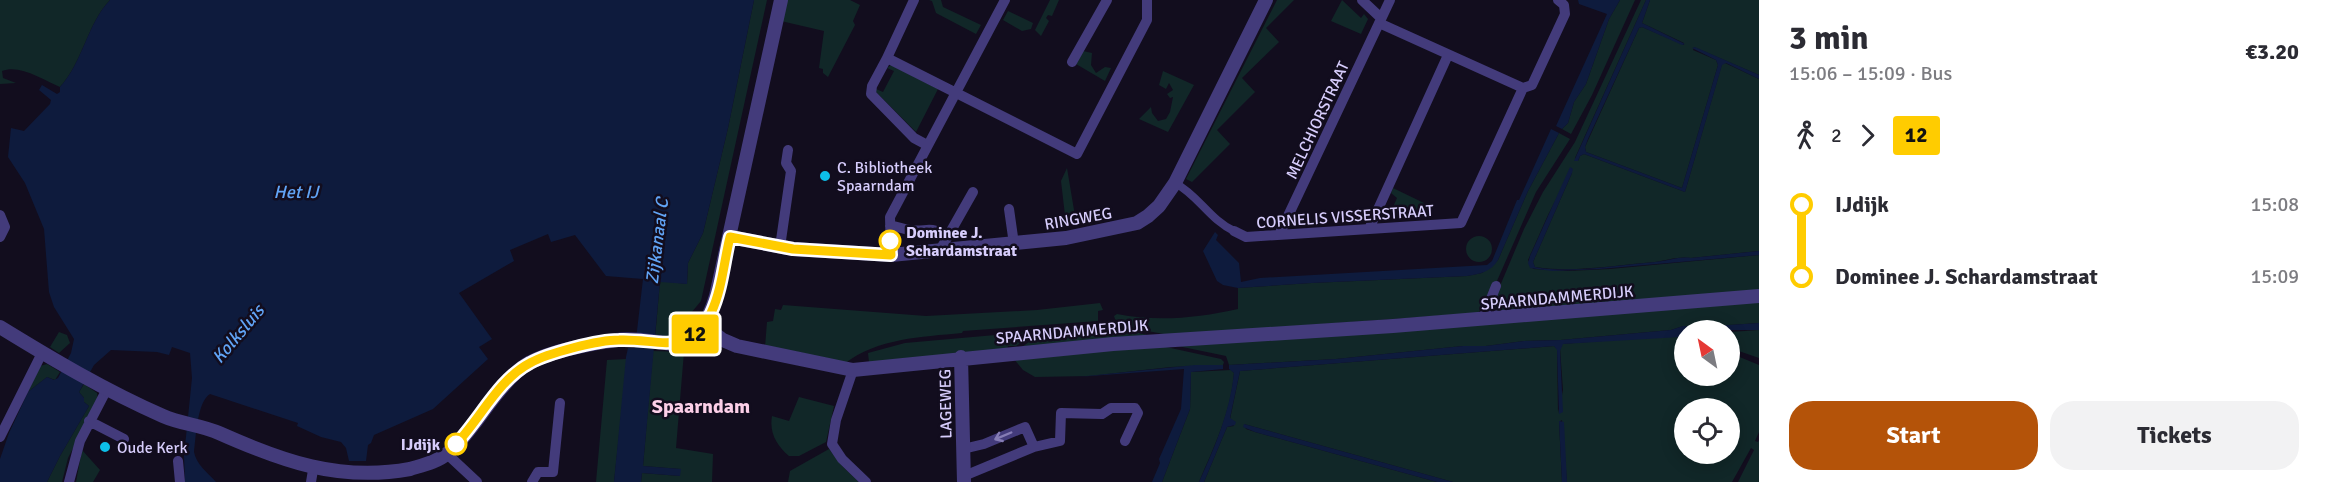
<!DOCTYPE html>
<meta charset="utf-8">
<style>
:root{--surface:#fff;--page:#f2f2f3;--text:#2b2b33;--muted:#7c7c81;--accent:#b45309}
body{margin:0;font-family:Signika,sans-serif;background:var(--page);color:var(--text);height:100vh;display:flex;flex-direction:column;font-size:22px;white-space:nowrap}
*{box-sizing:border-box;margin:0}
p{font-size:20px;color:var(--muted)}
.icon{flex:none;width:33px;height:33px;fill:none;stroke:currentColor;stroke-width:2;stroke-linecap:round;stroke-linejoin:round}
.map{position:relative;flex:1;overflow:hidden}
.drawer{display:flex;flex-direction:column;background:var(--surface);width:570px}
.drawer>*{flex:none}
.badge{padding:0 12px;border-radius:4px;font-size:21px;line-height:39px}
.needle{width:39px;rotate:327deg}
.buttons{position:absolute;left:1674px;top:320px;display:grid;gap:12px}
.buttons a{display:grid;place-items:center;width:66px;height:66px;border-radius:50%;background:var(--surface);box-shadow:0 3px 15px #0003;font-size:30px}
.map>.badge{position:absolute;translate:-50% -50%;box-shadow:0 0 0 3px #fff}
.legs{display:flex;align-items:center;gap:9px;height:66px;padding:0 30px;font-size:20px}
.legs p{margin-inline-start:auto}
.headline{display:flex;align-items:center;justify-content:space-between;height:102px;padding:0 30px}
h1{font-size:33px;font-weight:700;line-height:45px}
.cta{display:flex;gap:12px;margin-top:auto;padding:12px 30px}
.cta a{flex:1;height:69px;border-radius:24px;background:var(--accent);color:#fff;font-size:24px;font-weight:700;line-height:69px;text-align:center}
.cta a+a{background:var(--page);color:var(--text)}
ul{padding:0 30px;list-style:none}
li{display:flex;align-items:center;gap:21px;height:72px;font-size:22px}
li i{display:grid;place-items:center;width:9px;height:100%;margin:0 8px;background:currentColor}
li i::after{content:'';width:15px;height:15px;margin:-8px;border:4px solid;border-radius:50%;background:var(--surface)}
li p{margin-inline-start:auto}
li:first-child i{background:linear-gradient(#0000 50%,currentColor 0)}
li:last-child i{background:linear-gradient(currentColor 50%,#0000 0)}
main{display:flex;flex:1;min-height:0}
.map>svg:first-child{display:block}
</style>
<main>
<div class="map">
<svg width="1759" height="482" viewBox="0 0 1759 482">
<rect width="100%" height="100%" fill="#120d1e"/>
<!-- green -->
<path fill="#112728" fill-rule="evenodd" d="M0 0H110C87 24 83 62 60 87 43 80 20 64 2 71L3 78 16 83 0 84Z
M754 0H767L701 301 671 337 655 338 660 281 687 284 688 263 703 233 728 128Z
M785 0H850L860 5 853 21 855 25 828 77 823 73V69L819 68 824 31 781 21Z
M929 0H941L943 7 981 25 976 34 936 13 932 1Z
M1050 0H1059L1052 16 1048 15 1046 18 1049 21 1041 36 1035 30Z
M1277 0H1294L1266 28 1279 42 1242 78 1255 92 1217 130 1230 144 1192 182 1186 179Z
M1342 0 1361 18 1364 14 1368 19 1361 34 1331 21Z
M1620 0H1635L1592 95 1571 134 1562 129 1568 123 1574 102 1586 84 1609 19Z
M1641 0H1646L1575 158 1578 161 1580 156 1584 154 1685 192 1722 64 1725 63 1759 79V251L1691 258C1680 256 1666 260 1655 262 1616 265 1573 273 1535 267L1533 262 1572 173V168L1548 215 1528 260 1533 269 1567 271 1610 269 1759 255V293L1497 311 1494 306 1497 293 1524 229 1543 192 1575 142Z
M1650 0H1759V75L1694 47 1693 50 1716 60 1718 65 1682 188 1586 152 1585 147 1639 28 1642 27 1684 45V43L1642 23Z
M1008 11 1033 23 1031 29 1022 31 1003 20Z
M1083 51 1092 53 1091 65 1096 73 1105 67 1111 68 1105 81 1076 64Z
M891 65 938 89 916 132 876 92V89L883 92 894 71 887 68Z
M1163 71 1194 85 1168 132 1139 119 1151 107 1152 113 1158 121 1166 119 1170 112 1173 97 1170 98 1167 94 1173 90 1169 83 1166 89 1159 85Z
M1559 133 1570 139 1536 192 1486 306 1477 313 1169 335 1126 327 1115 319 1114 316 1117 314C1157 322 1198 318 1238 309V288L1311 283 1467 276 1482 273 1498 260 1528 191Z
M1067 168 1076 222 1066 224 1061 181Z
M1393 188 1424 203 1419 213H1395L1393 219 1388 218 1397 198 1391 193Z
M1466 249a13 13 0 1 1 26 0a13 13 0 1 1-26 0Z
M1759 301V323L1700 327 1683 326 1671 330 1561 340 1524 341 1486 346H1463L1336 359 1229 365 1226 356 1173 345Z
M1100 303 1103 310 1098 311V321L963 331 962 333C921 337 878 338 844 364L765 347 767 322 773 321 775 309 781 310 783 305 926 316 1037 310Z
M1112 320 1123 329 1151 336 1019 349 1046 330 1101 326Z
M1759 330V358L1730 348V332Z
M1039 331 1016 346H1008L1007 349 872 363 869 362 868 353 905 343Z
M59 332 67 335 70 343 59 353 50 347Z
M1667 336H1684V375H1730V353L1759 365V432L1755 441 1758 442 1759 440V482H1738L1754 450 1751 448 1732 482H1567L1562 420 1559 422 1562 482H1453L1244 424 1246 429 1255 432 1437 482H1204L1227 427 1234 426 1230 419 1240 371 1554 346 1557 349 1558 413 1563 390 1560 348 1562 344ZM1684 408H1730V453H1684Z
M1157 345 1221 359 1224 362 1223 365 1171 367 1089 376 1035 377 1023 370 1014 359Z
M653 351 684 352 676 448 713 454 712 482H641L642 473 680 476V469L643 466Z
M627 359 614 482H596L607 360Z
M47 364 60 372 55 380 47 377 28 392 40 366Z
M1231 370 1234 373C1231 412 1214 447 1199 482H1162L1190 409 1191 372Z
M84 384 97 393 98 400 68 458 62 482H47L60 456 89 406 84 402V398L79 392Z
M799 397 834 406 826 442 799 456H789C777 446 769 433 772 416L789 421Z
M829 449 843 467 859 482H788L790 471Z
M82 450 100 470 93 482H76Z"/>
<!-- water -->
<path fill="#0e1b3d" d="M110 0H754L728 128 703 233 688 263 687 284 660 282 643 466 681 469 680 476 642 473 641 482H614L626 357 628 348H635L643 279 606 276 575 235 551 242 548 234 510 250 514 261 459 293 492 339 479 347 488 359 433 409 374 435 371 443 368 445 366 461H349L346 448 341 442 321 437 297 426 298 423 210 394C197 402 196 437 194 452 196 464 208 473 216 482H185L184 456 192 378 190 353 172 347 169 355 157 352 111 350 94 365 79 392 84 398V402L89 406 60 456 47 482H0V459L9 433 28 392 47 377 54 380 58 378 71 353 74 339 54 307 49 292 44 229 25 183 8 157 11 128 24 131 50 104 51 100 39 90 42 85 57 94 60 92V87C83 62 87 24 110 0Z
M1578 0H1620L1609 19 1586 84 1574 102 1568 123 1562 129 1556 126 1607 14 1579 4Z
M1646 0H1650L1642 23 1685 44 1682 45 1642 27 1639 28 1588 139 1585 147 1586 152 1682 188 1718 65 1716 60 1692 48 1695 47 1759 75V79L1726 63 1722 65 1685 192 1584 154 1580 156 1578 161H1574Z
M1551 129 1559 133 1528 191 1498 260C1491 272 1480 274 1467 276L1311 283 1238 288 1223 285 1217 281 1203 251 1215 232 1218 235 1216 240 1239 263 1241 282 1260 278 1487 265 1492 261 1517 200H1519Z
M1570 167 1573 169 1572 173 1533 262 1535 267C1568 274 1620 265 1655 262 1667 261 1680 256 1691 258L1759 251V255L1600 269 1552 271 1530 268 1528 263 1530 256Z
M1759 323V330H1684V336L1680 337 1563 344 1560 351 1563 412 1559 414 1557 350 1554 346 1240 371 1230 418 1236 422 1235 425 1227 427 1204 482H1199C1215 447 1230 411 1234 373L1229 369V365L1336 359 1463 346H1486L1524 341 1561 340 1671 330 1683 326 1700 327Z
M1195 365H1223V369L1191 372 1190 409 1162 482H1152L1160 463 1159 459 1181 409 1184 369 1077 377Z
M1559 421 1564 422 1567 482H1562Z
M1244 424 1453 482H1437L1255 432 1243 427Z"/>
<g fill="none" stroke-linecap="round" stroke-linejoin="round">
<!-- pedestrian -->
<path stroke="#433b7b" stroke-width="8" d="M1175 183C1198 195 1210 220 1234 231"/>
<!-- minor -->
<path stroke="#433b7b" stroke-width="10" d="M1362 0 1381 18
M1379 23 1523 88
M887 58 914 0
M1072 62 1107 0
M927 145 914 138 871 94 872 86 887 58 1077 154 1147 20V0
M1009 209 1014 244
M0 215 5 227 0 237
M890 226C898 226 902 229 910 230 926 233 934 223 946 240
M1369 229 1448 55
M1234 231 1246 237 1461 223 1523 88 1532 85 1565 14 1564 5 1558 0
M1279 235 1390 0
M780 247 791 171 786 163 788 150
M939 252 973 192
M891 255 890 217 1005 0
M1483 319 1496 286
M853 370 836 420 832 444 842 459 866 482
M89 421 124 439
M0 437 42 353
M1034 447 1060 441 1061 413 1102 414 1111 408H1135L1138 413 1125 441
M963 449 984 444 1025 427 1034 447 964 476
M447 454 477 482
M178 461 180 482
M69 482 80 441 107 389
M311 482 313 470
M532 482 538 472H553L560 403"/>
<!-- tertiary -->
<path stroke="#433b7b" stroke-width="14" d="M730 237 793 249 891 255 1066 238 1137 223 1148 216 1159 206 1175 183 1266 0
M703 325 723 340 737 346 853 370 1113 344 1393 326 1759 296
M0 327C52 359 106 391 163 416 181 424 201 425 219 433 282 461 339 482 410 469 423 465 437 462 448 453 468 436 482 411 500 390 508 380 518 369 529 363 551 351 592 343 617 340 635 337 657 343 675 344 699 339 710 317 716 296L781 0
M961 357 964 482"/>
</g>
<!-- one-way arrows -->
<defs><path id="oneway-shaft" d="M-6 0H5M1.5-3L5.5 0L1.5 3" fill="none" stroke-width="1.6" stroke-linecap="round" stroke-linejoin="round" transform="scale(1.5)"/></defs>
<use stroke="#867db5" href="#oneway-shaft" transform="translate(1003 436) rotate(157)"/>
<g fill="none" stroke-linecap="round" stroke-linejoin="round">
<!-- line-1 casing -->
<g stroke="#fff" stroke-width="14">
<path id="line-1" d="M456 444C480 419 499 379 530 363 548 353 598 340 619 340 657 338 689 358 711 313 722 290 724 261 730 237L793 249 891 255 890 241"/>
</g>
<!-- line-1 -->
<use href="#line-1" stroke="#fc0" stroke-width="9"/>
</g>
<!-- markers -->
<g fill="#0dbfe9" stroke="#120d1e" stroke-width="2">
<circle cx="825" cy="176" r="6"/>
<circle cx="105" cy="447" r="6"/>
</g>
<g fill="#fff" stroke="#fc0" stroke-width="3">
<circle cx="890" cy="241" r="10"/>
<circle cx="456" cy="444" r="10"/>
</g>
<g text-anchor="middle" stroke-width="5" stroke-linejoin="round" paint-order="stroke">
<!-- street labels -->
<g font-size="16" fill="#d7cdfc" stroke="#120d1e">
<text transform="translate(1317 120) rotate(-65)" y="6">MELCHIORSTRAAT</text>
<text transform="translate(1345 216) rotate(-4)" y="6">CORNELIS VISSERSTRAAT</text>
<text transform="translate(1078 218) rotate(-10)" y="6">RINGWEG</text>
<text transform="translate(1557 297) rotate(-5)" y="6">SPAARNDAMMERDIJK</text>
<text transform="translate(1072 331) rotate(-5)" y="6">SPAARNDAMMERDIJK</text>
<text transform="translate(945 404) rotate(-91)" y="6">LAGEWEG</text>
</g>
<!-- poi labels -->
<g font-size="16" fill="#d7cdfc" stroke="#120d1e" text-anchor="start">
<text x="837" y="173">C. Bibliotheek<tspan x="837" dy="18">Spaarndam</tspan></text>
<text x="117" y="453">Oude Kerk</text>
</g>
<!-- stop labels -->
<g font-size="16" font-weight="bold" fill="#d7cdfc" stroke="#120d1e" text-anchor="start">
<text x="906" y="238">Dominee J.<tspan x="906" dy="18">Schardamstraat</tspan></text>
<text x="440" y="450" text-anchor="end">IJdijk</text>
</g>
<!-- water labels -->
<g font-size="18" font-style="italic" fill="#61a4f6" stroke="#120d1e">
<text x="296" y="198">Het IJ</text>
<text transform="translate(657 241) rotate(-83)" y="6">Zijkanaal C</text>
<text transform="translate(238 334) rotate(-50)" y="6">Kolksluis</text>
</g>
<!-- quarter labels -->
<g font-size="20" font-weight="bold" fill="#fccfe8" stroke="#120d1e">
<text x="701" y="413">Spaarndam</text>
</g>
</g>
</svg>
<div class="buttons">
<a><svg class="needle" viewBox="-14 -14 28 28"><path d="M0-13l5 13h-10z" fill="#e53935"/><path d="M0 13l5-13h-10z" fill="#7c7c81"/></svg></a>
<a><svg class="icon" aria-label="locate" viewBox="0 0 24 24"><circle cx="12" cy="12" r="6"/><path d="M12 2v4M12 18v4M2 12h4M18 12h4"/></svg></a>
</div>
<b class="badge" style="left:695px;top:334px;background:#fc0;color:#111">12</b>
</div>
<section class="drawer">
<div class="headline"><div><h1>3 min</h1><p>15:06 – 15:09 · Bus</p></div><b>€3.20</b></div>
<div class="legs"><svg class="icon" aria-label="walk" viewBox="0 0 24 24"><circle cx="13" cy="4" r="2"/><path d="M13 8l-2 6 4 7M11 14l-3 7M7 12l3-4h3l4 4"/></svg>2<svg class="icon" aria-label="forward" viewBox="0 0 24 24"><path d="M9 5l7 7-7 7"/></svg><b class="badge" style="background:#fc0;color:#111">12</b></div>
<ul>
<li><i style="color:#fc0"></i><b>IJdijk</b><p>15:08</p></li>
<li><i style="color:#fc0"></i><b>Dominee J. Schardamstraat</b><p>15:09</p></li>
</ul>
<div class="cta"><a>Start</a><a>Tickets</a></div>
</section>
</main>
